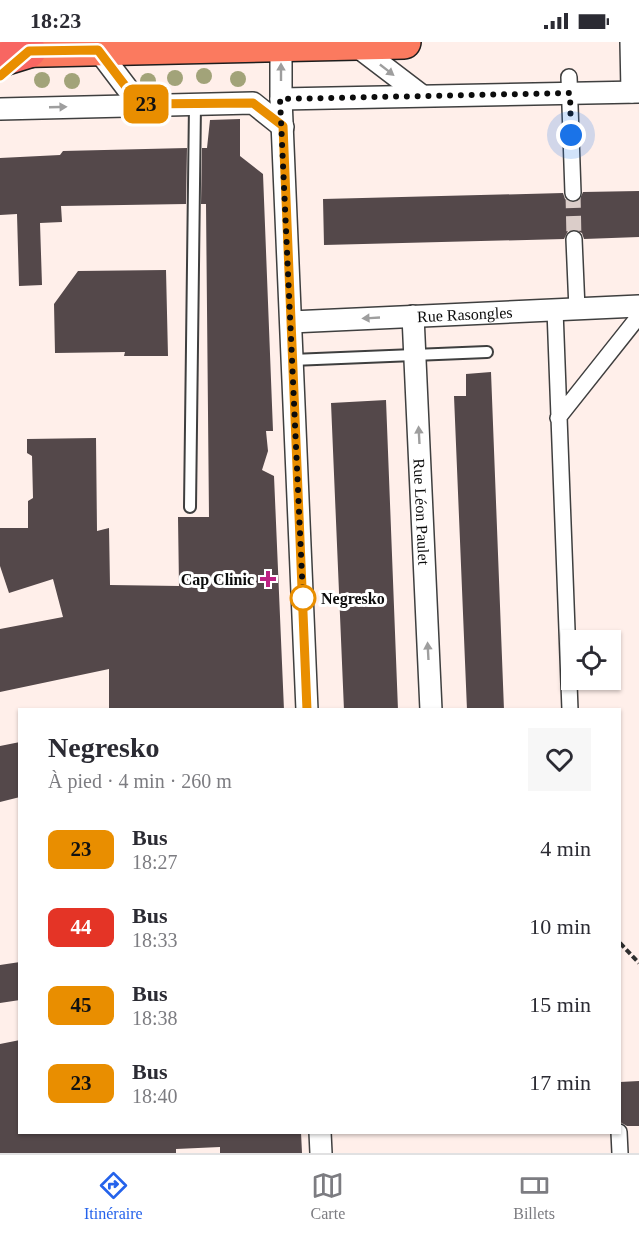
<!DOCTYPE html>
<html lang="fr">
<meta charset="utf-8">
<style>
:root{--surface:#fff;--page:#f7f7f7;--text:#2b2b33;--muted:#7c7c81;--line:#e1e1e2;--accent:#2563eb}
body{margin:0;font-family:Georgia,serif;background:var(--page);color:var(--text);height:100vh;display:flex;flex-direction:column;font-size:22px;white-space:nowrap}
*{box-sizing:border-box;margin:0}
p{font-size:20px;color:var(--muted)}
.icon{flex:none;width:33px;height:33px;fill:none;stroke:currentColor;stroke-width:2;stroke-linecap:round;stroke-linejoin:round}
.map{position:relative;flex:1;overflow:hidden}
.drawer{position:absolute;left:18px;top:666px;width:603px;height:426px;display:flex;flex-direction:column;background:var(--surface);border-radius:0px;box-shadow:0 2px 4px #0004}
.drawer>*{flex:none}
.badge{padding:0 12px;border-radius:9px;font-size:21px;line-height:39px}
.controls{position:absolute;left:561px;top:588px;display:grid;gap:12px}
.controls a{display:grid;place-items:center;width:60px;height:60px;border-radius:0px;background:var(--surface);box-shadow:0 2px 4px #0004;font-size:30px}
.you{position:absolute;width:30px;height:30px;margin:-15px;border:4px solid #fff;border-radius:50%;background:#1a73e8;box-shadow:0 0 0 9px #1a73e833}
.map>.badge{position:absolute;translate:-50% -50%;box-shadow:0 0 0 3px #fff}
.round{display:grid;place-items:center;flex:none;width:63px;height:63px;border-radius:0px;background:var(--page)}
.overview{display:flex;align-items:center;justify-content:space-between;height:102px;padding:0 30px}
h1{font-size:28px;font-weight:600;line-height:45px}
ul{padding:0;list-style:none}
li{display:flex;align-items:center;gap:18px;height:78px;padding:0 30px}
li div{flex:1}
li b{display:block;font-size:22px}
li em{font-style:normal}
li .badge{min-width:66px;font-weight:700;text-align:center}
.status{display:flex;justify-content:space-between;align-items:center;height:42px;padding:0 30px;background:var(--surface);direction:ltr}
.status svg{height:16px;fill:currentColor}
.menu{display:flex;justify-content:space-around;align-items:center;height:84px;border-top:2px solid var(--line);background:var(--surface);font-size:16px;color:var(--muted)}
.menu a{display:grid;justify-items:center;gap:3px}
.menu .active{color:var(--accent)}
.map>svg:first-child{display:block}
</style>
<div class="status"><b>18:23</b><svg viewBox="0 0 49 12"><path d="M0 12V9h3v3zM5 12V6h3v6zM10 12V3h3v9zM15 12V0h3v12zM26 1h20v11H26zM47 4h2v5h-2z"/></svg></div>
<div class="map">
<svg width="639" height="1111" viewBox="0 0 639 1111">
<rect width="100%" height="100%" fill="#ffefea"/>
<!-- building -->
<path fill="#54484a" d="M240 77V114L263 132 273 389H266L268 409 262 428 274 434 284 668H109V627L0 650V587L63 575 53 537 9 551 0 524V486H28V459L33 456 32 414 27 411V397L96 396 97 489 109 486 110 543 179 544 178 475H209L206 162H201L202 106H207L210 78Z
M187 106 186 162 61 164 62 180 40 181 42 243 19 244 17 172 0 173V116L60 113 63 109Z
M639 149V195L584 197 582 191 574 187 568 189 564 197 324 203 323 157 563 151 565 157 573 161 579 159 583 150Z
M166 228 168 314H124L125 310 55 311 54 262 78 229Z
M491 330 504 668H467L454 354H466V332Z
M386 358 398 668H344L331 361Z
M20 700V755L0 760V704Z
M20 920V958L0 961V923Z
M20 998V1090H301L302 1111H220V1105L176 1107V1111H0V1002Z
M639 1039V1084H627L620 1080V1040Z"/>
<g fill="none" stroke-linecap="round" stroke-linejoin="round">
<!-- pedestrian-tunnel -->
<path stroke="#dbcdc9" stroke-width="15" stroke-dasharray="15 8" stroke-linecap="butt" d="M573 151 574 197"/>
<!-- service casing -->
<g stroke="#3f3f3f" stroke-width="14">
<path id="service" d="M292 318 487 310
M190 465 195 62"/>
</g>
<!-- pedestrian casing -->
<g stroke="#3f3f3f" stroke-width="18">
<path id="pedestrian" d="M569 35 573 151
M574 197 577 267
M555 268 570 668
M558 376 639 274
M619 1090 620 1111"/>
</g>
<!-- minor casing -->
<g stroke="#3f3f3f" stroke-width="24">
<g id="minor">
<path d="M281 0V57L307 668"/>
<path d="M631 0 632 50"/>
<path d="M354 2 421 53"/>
<path d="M98 8 139 62"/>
<path d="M281 57 639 50"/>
<path d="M0 67 253 61 283 85"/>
<path id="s1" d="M413 274 431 668"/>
<path id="s2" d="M291 280 639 264"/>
<path d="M320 1090 321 1111"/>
</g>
</g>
<!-- primary casing -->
<g stroke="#1d1d1d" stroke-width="36">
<path id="primary" d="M1 9 404 0"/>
</g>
<!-- trunk casing -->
<g stroke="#1d1d1d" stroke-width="36">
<path id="trunk" d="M0 18 29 9"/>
</g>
<!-- path -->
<path stroke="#2e2e2e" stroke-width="4" stroke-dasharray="6 3" stroke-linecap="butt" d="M620 901 639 921"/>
<!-- service -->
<use href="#service" stroke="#fff" stroke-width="10"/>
<!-- pedestrian -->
<use href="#pedestrian" stroke="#fff" stroke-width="15"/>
<!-- minor -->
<use href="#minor" stroke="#fff" stroke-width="21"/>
<!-- primary -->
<use href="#primary" stroke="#fb7a5f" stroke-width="33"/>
<!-- trunk -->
<use href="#trunk" stroke="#f86662" stroke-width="33"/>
</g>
<!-- trees -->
<g fill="#a2a379">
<circle cx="204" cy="34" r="8"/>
<circle cx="175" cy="36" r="8"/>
<circle cx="238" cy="37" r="8"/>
<circle cx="42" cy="38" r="8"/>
<circle cx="72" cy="39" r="8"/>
<circle cx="148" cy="39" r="8"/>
</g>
<!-- one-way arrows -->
<defs><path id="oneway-solid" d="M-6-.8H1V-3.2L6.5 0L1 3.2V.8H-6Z" transform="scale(1.5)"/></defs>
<g fill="#9e9e9e">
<use href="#oneway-solid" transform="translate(387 28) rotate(38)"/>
<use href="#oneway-solid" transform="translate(281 30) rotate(-90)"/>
<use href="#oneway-solid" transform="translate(58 65) rotate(-2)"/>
<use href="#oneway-solid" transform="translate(371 276) rotate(177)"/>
<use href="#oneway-solid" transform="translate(419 393) rotate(-93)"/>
<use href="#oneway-solid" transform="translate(428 609) rotate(-93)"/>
</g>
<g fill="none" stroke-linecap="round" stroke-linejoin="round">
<!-- line casing -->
<g stroke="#fff" stroke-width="14">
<path id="line" d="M0 34 29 9 98 8 139 62 253 61 283 84 307 668"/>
</g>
<!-- line -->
<use href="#line" stroke="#e98e00" stroke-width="9"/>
<!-- walk -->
<path stroke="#0c0c0c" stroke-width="6" stroke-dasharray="0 10.8" d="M303 556 280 57 570 51 571 93"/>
</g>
<!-- markers -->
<path fill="#bd2284" stroke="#fff" stroke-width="2" d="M265 528h6v6h6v6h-6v6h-6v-6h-6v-6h6z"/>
<circle fill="#fff" stroke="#e98e00" stroke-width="3" cx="303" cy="556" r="12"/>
<g text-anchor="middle" stroke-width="6" stroke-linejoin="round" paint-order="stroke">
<!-- street labels -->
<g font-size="16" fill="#0c0c0c" stroke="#fff">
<text dy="6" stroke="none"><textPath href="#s2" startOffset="174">Rue Rasongles</textPath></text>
<text dy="6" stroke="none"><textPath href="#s1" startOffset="196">Rue Léon Paulet</textPath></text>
</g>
<!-- poi labels -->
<g font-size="16" font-weight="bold" fill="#0c0c0c" stroke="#fff" text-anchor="end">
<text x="254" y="543">Cap Clinic</text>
</g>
<!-- stop labels -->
<g font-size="16" font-weight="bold" fill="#0c0c0c" stroke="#fff" text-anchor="start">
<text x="321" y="562">Negresko</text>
</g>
</g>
</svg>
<div class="controls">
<a><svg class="icon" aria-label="locate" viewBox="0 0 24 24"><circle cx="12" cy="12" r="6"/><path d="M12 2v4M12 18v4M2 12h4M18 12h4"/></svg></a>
</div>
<div class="you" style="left:571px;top:93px"></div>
<b class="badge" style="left:146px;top:62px;background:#e98e00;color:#111">23</b>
<section class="drawer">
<div class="overview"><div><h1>Negresko</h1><p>À pied · 4 min · 260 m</p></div><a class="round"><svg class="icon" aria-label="heart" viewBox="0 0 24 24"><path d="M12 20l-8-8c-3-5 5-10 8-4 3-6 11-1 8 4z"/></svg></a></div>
<ul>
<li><span class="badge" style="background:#e98e00;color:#111">23</span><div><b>Bus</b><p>18:27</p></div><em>4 min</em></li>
<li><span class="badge" style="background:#e43426;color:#fff">44</span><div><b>Bus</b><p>18:33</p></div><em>10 min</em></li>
<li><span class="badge" style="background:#e98e00;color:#111">45</span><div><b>Bus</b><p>18:38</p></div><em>15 min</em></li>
<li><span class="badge" style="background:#e98e00;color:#111">23</span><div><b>Bus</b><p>18:40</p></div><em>17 min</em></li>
</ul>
</section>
</div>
<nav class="menu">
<a class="active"><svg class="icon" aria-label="directions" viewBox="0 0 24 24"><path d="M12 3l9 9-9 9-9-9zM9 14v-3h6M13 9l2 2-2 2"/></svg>Itinéraire</a>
<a><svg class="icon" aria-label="map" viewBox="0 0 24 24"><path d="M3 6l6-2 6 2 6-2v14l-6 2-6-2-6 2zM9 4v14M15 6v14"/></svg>Carte</a>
<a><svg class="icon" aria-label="tickets" viewBox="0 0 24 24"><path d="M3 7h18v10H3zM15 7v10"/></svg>Billets</a>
</nav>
